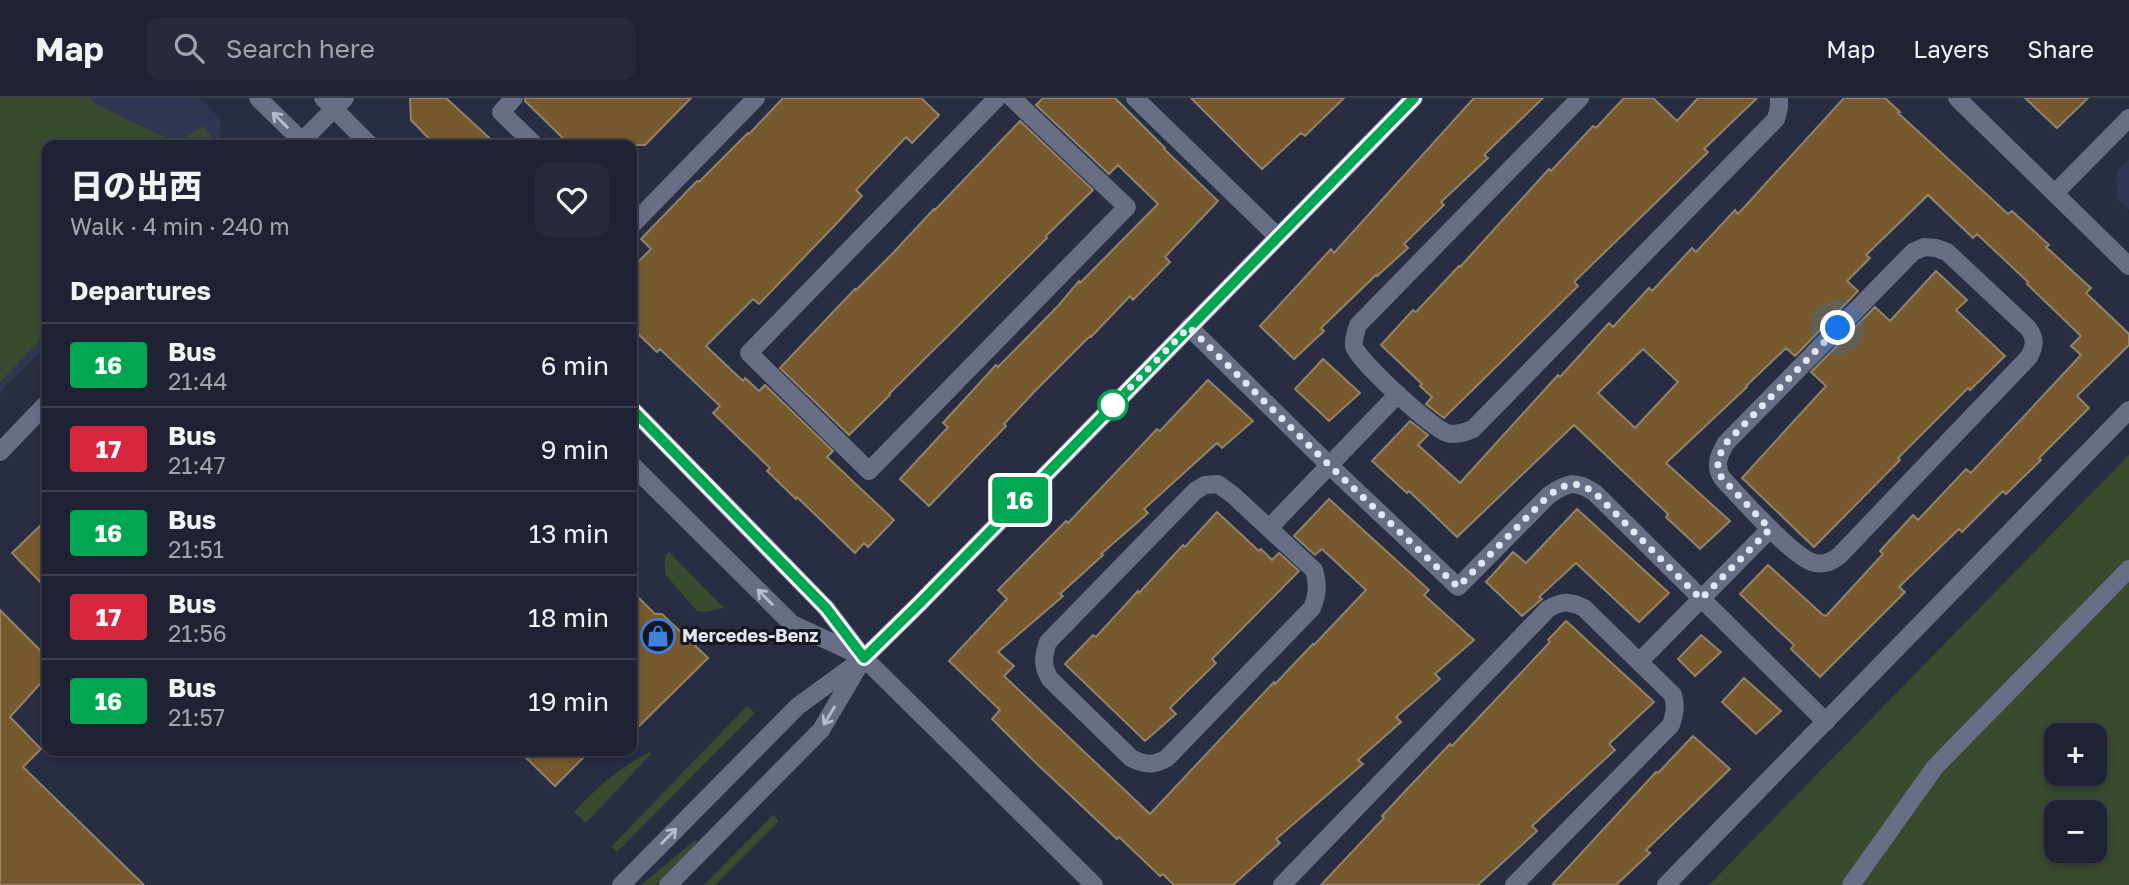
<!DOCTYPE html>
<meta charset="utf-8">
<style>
:root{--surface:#1e2232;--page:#262a3a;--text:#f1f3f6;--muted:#a1a4ac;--line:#3c3f4d}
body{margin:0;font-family:"Golos Text","Noto Sans JP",sans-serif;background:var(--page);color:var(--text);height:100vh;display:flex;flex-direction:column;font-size:26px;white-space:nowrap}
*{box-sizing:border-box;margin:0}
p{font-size:23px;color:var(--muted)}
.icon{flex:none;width:38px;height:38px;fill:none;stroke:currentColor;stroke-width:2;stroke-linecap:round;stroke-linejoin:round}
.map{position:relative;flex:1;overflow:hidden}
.details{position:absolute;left:42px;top:42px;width:595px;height:616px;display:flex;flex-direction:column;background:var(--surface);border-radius:14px;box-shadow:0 4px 10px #0003,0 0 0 2px var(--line)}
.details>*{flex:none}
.badge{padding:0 14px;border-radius:5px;font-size:24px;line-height:46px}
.controls{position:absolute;left:2044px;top:625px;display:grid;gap:14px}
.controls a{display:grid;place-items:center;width:63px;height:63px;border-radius:14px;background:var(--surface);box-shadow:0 4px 10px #0003,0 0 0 2px var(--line);font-size:35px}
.you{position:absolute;width:35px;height:35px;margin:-18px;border:5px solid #fff;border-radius:50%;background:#1a73e8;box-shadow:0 0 0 10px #1a73e833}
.map>.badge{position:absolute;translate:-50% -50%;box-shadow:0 0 0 4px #fff}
h2{padding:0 28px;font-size:26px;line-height:63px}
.round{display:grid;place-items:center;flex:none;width:74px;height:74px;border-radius:14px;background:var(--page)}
.summary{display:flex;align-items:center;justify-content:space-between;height:119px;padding:0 28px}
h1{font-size:33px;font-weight:800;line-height:52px}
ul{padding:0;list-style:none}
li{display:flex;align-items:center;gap:21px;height:84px;padding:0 28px;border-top:2px solid var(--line)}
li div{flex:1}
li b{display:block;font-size:26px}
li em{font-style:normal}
li .badge{min-width:77px;font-weight:700;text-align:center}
header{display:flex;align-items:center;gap:42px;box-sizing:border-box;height:98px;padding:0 35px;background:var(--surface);border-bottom:2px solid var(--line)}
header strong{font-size:33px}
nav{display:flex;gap:38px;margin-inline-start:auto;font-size:24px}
.search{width:490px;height:63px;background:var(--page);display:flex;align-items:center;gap:18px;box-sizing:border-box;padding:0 24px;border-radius:14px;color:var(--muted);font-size:26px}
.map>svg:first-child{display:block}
</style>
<header>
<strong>Map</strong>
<div class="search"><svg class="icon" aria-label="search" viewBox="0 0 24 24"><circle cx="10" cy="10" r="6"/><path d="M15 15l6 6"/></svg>Search here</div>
<nav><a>Map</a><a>Layers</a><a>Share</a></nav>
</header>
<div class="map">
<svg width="2129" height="787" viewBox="0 0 2129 787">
<rect width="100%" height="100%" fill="#282d42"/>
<!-- built -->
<path fill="#303651" d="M0 0H200L220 21 221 47H47V247L0 295Z
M2129 61V112L2117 100 2116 74Z"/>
<!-- green -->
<path fill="#394a2e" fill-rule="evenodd" d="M0 0H90L95 6 177 45 203 28 210 35 211 47H47V235L0 284Z
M2129 357V787H1709ZM2056 637H2095V676H2056ZM2056 714H2095V752H2056Z
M669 454 724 510 704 514 697 513 665 476V457Z
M747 608 755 615 617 754 611 749Z
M649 654 651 656 586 725 574 714C598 688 618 671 649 654Z
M773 717 779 723 715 787H704Z
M695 742 697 744 656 787H641Z"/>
<!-- building -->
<path fill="#765a2d" stroke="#92836b" stroke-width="2" fill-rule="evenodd" d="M410 0H446L497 47H435L411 22Z
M525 0H691L645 47H570L525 3Z
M783 0H921L939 17 912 45 906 39 856 92 862 98 836 126 759 206 753 201 706 248 743 283 745 280 759 293 765 287 833 353 827 359 894 422 868 449 864 445 855 455 797 399 796 401 767 373 770 370 713 315 720 308 660 251 657 254 632 230V170L651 151 641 141 697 83 699 84 748 35 749 36Z
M1043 0H1115L1165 50 1164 51 1218 103 1165 159 1170 164 1133 202 1130 198 1091 239 1090 238 1035 293 1004 326 1006 328 929 408 900 381 948 329 943 325 996 267 998 269 1058 208 1079 183 1080 185 1158 106 1118 67 1109 76 1036 7Z
M1191 0H1344L1305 38 1301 35 1262 71Z
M1474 0H1543L1484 57 1488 60 1441 104 1444 107 1404 146 1408 150 1377 178 1376 177 1321 230 1324 233 1294 261 1260 228 1331 151 1334 155Z
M1624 0H1653L1677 23 1698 0H1757L1704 51 1708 54 1574 184 1578 188 1444 320 1426 306 1432 299 1420 288 1422 286 1381 247 1413 212 1416 214 1459 168 1460 169 1549 71 1551 73 1593 28 1596 30Z
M1844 0H1885L1900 14 1898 15 2008 116 2012 113 2049 147 2046 149 2091 190 2086 195 2129 236V247L2077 298 2089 310 2039 360 2041 362 2006 396 2003 393 1962 434 1959 431 1899 489 1905 494 1820 579 1791 551 1794 547 1740 496 1768 467 1823 517 1826 518 1883 456 1880 453 1913 417 1918 422 1966 371 1971 375 2081 257 2071 248 2081 238 2027 186 2028 184 1977 136 1973 140 1928 97 1866 157 1870 160 1847 183 1858 193 1795 258 1786 250 1746 288 1747 289 1666 365 1730 423 1700 451 1666 419 1668 416 1574 327 1457 439 1409 393 1407 395 1372 363 1410 323 1428 337 1418 347 1460 385 1558 277 1560 279 1609 225 1613 229 1649 190 1652 193 1692 150 1696 154 1735 112 1738 116ZM1643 251 1678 284 1635 330 1598 295Z
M2025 0H2088L2057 30Z
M1020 23 1093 92 1046 138 1047 140 889 296 890 297 849 337 780 270 855 191 856 192 894 154 934 111 935 112Z
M1936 173 1967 202 1956 212 2005 258 1970 292 1968 290 1898 360 1900 362 1814 449 1742 380 1826 288 1811 274 1875 209 1890 223Z
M1323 261 1360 295 1329 323 1295 291Z
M1208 282 1253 323 1222 350 1217 345 1144 411 1148 415 1101 456 1103 457 1060 496 1063 498 998 554 1014 568 1004 578 1150 716 1274 584 1275 586 1313 546 1314 547 1366 492 1322 451 1315 457 1294 438 1329 401 1429 492 1424 497 1474 542 1435 576 1440 581 1396 619 1401 624 1358 662 1363 666 1276 741 1280 745 1233 787H1174L1163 776 1160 778 1119 739 1117 741 1036 665 992 621 1000 612 949 563 1007 501 998 492 1066 423 1068 425 1157 331 1160 333Z
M1577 411 1669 495 1639 524 1576 465 1539 499 1542 501 1522 518 1486 484 1513 454 1526 465Z
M1217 414 1259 453 1261 451 1272 462 1279 455 1299 473 1212 561 1216 565 1170 610 1176 616 1145 643 1065 566 1093 537 1096 539 1138 493 1139 495 1183 447 1185 449Z
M47 421V491L12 455Z
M632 493 655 516H662L708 560 632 635Z
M0 512 47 559V578L10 619 41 651 23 669 144 787H0Z
M1566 523 1654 604 1609 646 1615 652 1532 728 1537 733 1478 787H1321L1384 720 1382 718 1410 688 1450 646 1452 648 1550 544 1548 542Z
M1701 537 1721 554 1695 578 1678 561Z
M1744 580 1781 613 1756 636 1722 604Z
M1693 638 1730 671 1646 752 1650 755 1616 787H1552L1656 674 1658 675Z
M519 653H590L555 688Z"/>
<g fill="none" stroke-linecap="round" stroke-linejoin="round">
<!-- pedestrian -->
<path stroke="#686e86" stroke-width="18" d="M1851 787 1935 669 2129 471"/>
<!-- minor -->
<path stroke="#686e86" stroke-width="18" d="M514 0 501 14 535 47
M997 0 749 255 869 373 1127 109 1012 0
M1135 0 1278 139
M1580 0 1358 227C1356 234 1353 241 1354 248 1357 262 1432 330 1447 335 1456 338 1465 334 1473 331L1776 21 1779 9V0
M632 127 756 0
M1924 149 1936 150 1947 154 2028 230C2036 241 2035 247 2029 259L1840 457C1832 463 1826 467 1815 465 1794 461 1739 398 1722 380 1714 367 1719 357 1726 345L1913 154Z
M1189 229 1329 367 1458 489 1549 397C1568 384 1576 382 1595 395L1826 624
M1218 386 1233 397 1314 472C1318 486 1318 496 1312 510L1167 660C1153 668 1145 667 1131 660L1050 581C1042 568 1043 558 1048 544L1195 393 1205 387Z
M1269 430 1398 296
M1639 564 1770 431
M1282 787 1548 511C1561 503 1570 503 1584 510L1673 597C1676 608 1675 615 1671 627L1514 787"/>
<!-- tertiary -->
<path stroke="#686e86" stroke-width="18" d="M258 0 306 47
M323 0 370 47
M1957 0 2129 168
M298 47 345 0
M2055 95 2129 20
M632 311 826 510 864 560 1094 787
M0 354 47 305
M632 367 792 526 861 558
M621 787 798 608 864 560 920 505 1414 0
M668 787 821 632 860 566
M1666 787 2129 312"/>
</g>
<!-- one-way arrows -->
<defs><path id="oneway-shaft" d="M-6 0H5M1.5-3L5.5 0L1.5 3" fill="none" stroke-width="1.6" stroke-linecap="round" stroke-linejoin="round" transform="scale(1.75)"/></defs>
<g stroke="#b8bcce">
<use href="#oneway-shaft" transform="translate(280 22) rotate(-135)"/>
<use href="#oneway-shaft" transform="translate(765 499) rotate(-135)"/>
<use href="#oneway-shaft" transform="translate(829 618) rotate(121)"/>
<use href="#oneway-shaft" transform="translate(669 738) rotate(-45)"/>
</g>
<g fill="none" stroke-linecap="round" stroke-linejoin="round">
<!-- line casing -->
<g stroke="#fff" stroke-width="16">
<path id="line" d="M632 311 826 510 864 560 920 505 1414 0"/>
</g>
<!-- line -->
<use href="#line" stroke="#00a651" stroke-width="10"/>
<!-- walk -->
<path stroke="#e3e6f4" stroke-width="7" stroke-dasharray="0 12.6" d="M1113 307 1189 229 1329 367 1458 489 1549 397C1568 384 1576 382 1595 395L1701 501 1770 431 1722 380C1714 367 1719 357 1726 345L1838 230"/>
</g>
<!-- icons -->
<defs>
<g id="shop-ring" transform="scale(1.75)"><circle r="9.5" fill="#141620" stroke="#3f7fe0" stroke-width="1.5"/><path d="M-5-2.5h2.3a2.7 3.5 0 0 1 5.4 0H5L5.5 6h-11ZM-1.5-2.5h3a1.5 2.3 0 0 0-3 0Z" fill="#3f7fe0"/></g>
</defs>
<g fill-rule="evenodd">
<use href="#shop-ring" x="658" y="538"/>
</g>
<!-- markers -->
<circle fill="#fff" stroke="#00a651" stroke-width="3.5" cx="1113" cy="307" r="14"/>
<g text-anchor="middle" stroke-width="6" stroke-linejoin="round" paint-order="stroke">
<!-- poi labels -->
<g font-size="18" font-weight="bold" fill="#e3e6f4" stroke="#141620" text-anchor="start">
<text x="682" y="544">Mercedes-Benz</text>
</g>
</g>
</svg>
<div class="controls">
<a>+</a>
<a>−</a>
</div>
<div class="you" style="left:1838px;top:230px"></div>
<b class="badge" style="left:1020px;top:402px;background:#00a651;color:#fff">16</b>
<section class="details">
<div class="summary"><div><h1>日の出西</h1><p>Walk · 4 min · 240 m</p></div><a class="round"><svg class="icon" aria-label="heart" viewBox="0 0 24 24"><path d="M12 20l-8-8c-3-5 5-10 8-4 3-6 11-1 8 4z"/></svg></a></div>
<h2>Departures</h2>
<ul>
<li><span class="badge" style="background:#00a651;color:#fff">16</span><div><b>Bus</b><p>21:44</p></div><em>6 min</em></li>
<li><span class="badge" style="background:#d7263d;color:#fff">17</span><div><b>Bus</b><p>21:47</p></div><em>9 min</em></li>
<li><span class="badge" style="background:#00a651;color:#fff">16</span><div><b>Bus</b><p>21:51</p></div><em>13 min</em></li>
<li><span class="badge" style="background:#d7263d;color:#fff">17</span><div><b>Bus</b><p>21:56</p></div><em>18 min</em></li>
<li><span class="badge" style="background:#00a651;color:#fff">16</span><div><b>Bus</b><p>21:57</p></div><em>19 min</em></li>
</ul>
</section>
</div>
